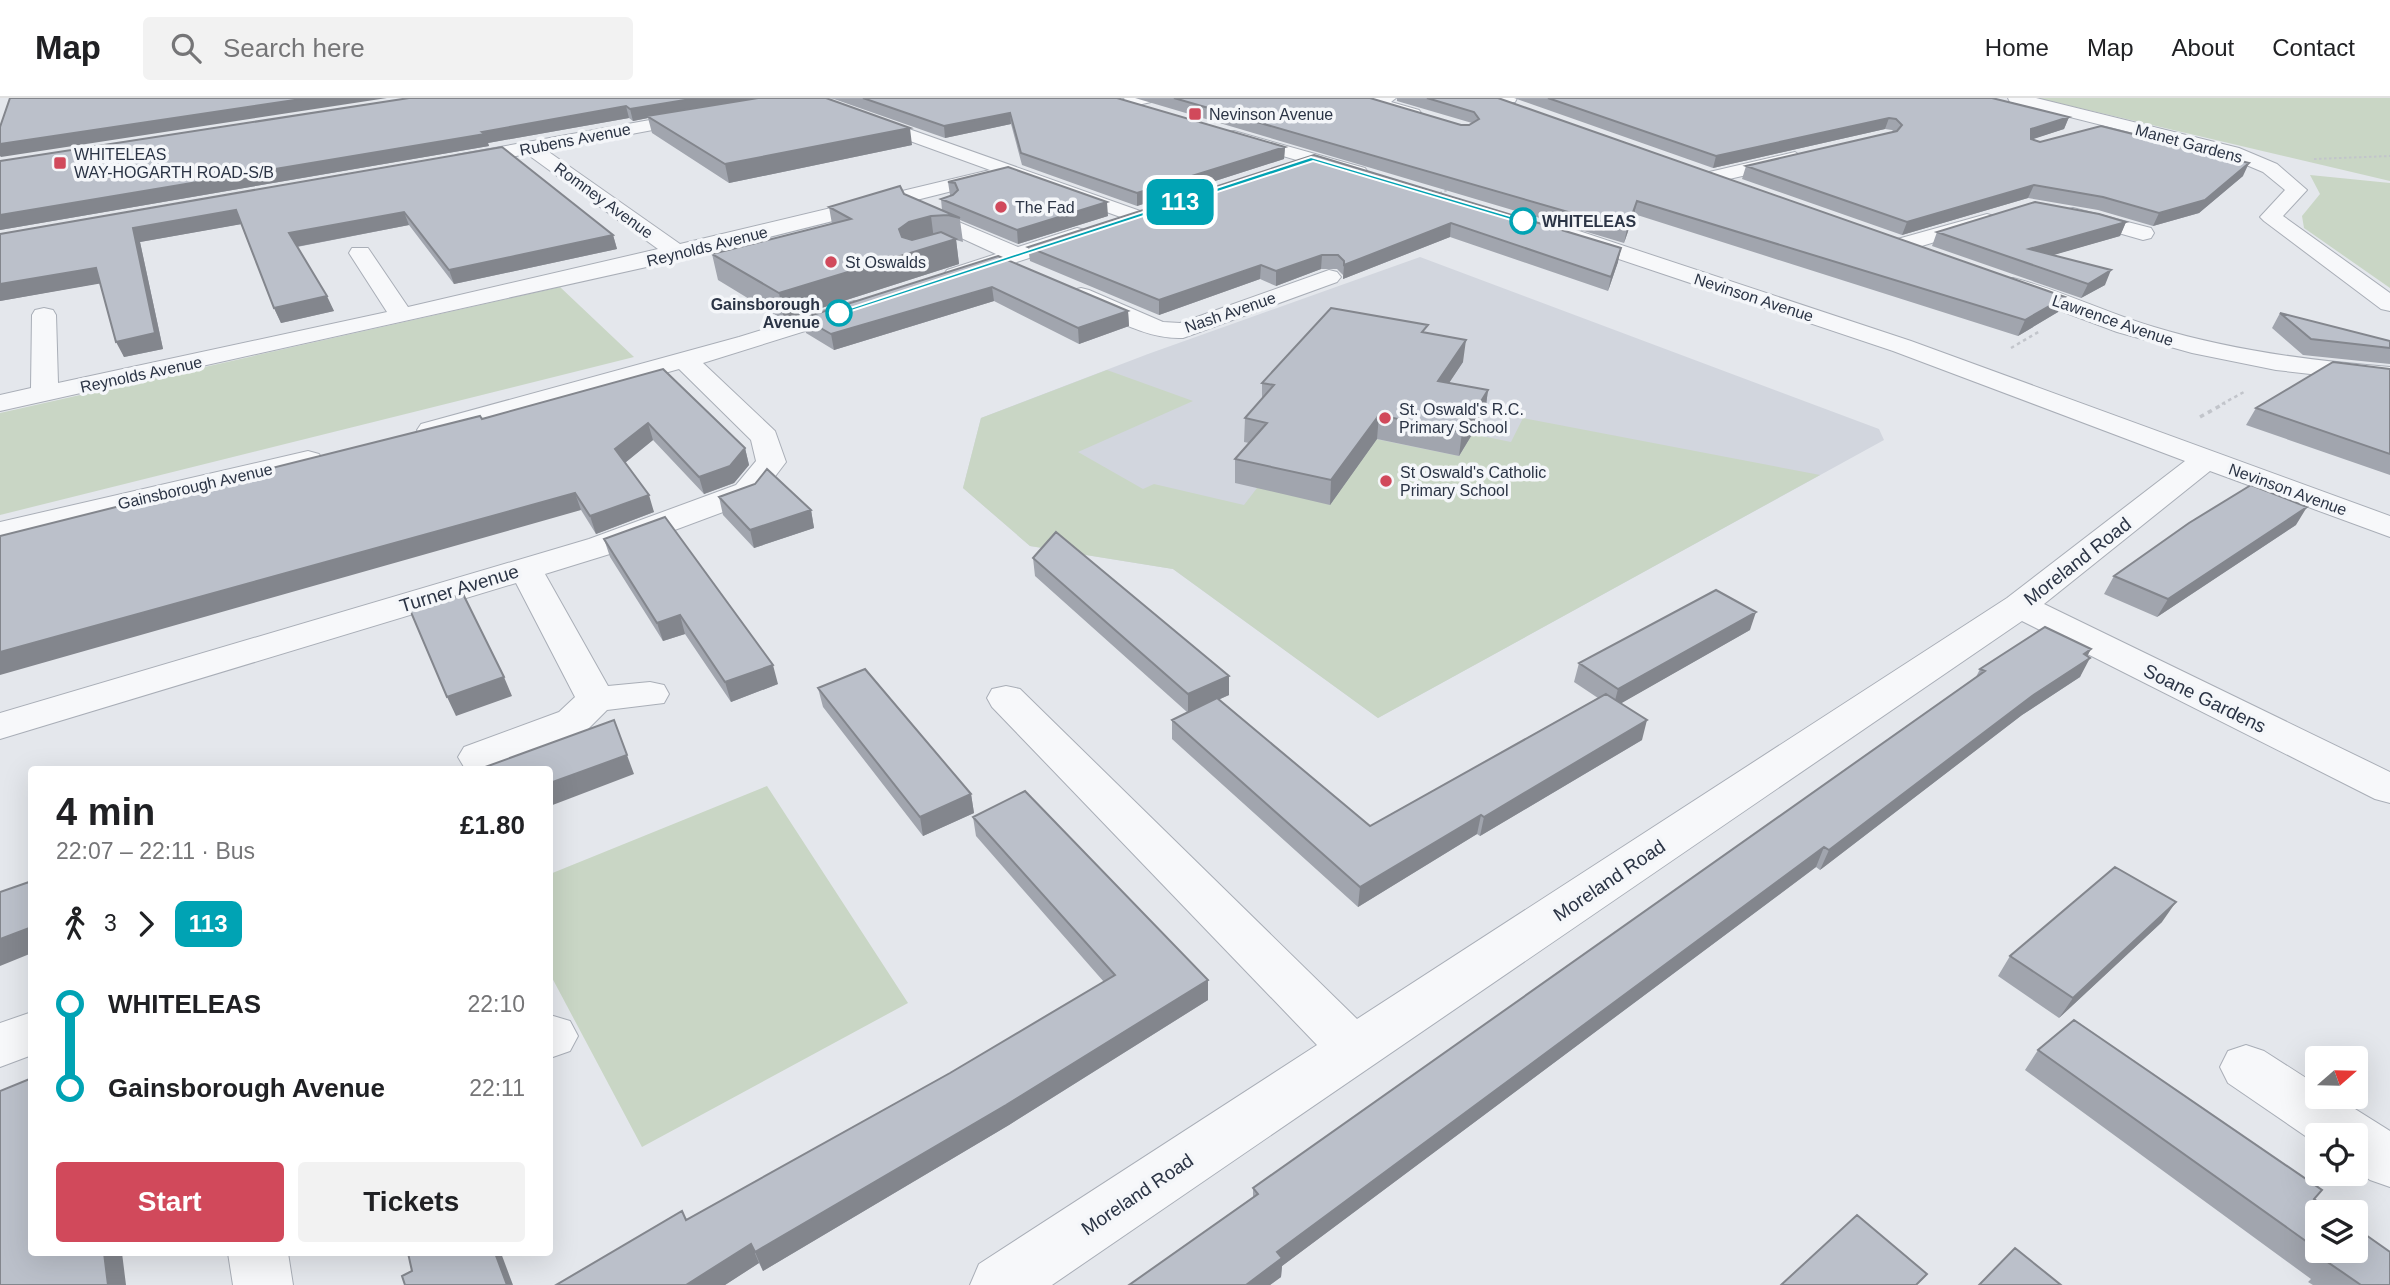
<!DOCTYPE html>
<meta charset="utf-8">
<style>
:root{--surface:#fff;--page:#f2f2f2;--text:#202124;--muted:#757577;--line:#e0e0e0;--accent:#d1495b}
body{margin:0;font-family:Helvetica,sans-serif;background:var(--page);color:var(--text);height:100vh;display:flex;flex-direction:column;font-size:26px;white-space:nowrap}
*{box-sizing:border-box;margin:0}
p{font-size:23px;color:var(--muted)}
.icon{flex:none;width:38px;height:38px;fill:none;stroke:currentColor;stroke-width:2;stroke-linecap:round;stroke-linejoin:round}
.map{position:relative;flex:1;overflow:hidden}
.sheet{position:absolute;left:28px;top:668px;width:525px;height:490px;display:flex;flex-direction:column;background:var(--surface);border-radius:7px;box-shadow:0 7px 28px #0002}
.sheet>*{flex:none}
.badge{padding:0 14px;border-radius:10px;font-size:24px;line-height:46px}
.needle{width:46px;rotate:70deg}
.tools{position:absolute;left:2305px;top:948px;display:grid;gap:14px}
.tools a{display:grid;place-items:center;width:63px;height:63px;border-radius:7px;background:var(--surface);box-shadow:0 7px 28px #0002;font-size:35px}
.map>.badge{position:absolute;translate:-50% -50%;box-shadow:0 0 0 4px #fff}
.legs{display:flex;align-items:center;gap:10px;height:77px;padding:0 28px;font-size:23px}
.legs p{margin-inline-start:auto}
.headline{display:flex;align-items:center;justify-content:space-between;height:119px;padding:0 28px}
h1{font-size:38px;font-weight:700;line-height:52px}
.action{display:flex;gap:14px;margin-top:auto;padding:14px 28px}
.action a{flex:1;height:80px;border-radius:7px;background:var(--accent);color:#fff;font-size:28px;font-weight:700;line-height:80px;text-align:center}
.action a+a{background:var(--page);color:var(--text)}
ul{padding:0 28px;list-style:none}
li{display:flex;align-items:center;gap:24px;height:84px;font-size:26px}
li i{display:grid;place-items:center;width:10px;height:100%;margin:0 9px;background:currentColor}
li i::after{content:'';width:18px;height:18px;margin:-9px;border:5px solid;border-radius:50%;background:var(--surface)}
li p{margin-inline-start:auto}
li:first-child i{background:linear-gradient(#0000 50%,currentColor 0)}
li:last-child i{background:linear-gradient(currentColor 50%,#0000 0)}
header{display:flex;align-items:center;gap:42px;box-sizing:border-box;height:98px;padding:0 35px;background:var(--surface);border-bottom:2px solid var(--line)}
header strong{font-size:33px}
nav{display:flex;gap:38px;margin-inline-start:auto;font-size:24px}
.search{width:490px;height:63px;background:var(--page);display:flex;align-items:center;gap:18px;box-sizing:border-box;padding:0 24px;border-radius:7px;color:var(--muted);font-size:26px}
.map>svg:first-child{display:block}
</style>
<header>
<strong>Map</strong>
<div class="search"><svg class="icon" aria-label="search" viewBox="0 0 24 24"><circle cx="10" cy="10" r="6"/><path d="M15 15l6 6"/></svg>Search here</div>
<nav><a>Home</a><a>Map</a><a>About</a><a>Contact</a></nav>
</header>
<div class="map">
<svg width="2390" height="1187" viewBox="0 0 2390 1187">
<rect width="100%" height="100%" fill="#e4e7ec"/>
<!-- built -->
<path fill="#d2d6de" d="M1420 159 1879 331 1884 342 1378 620 1173 471 1030 448 963 390 981 320 1148 256Z"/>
<!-- green -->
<path fill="#c9d6c5" d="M2037 0H2390V83Z
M2310 77 2390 85V190L2304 130 2302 118 2320 96Z
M560 189 634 259 0 417V315Z
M1107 272 1193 303 1078 354 1143 391 1154 386 1244 407 1257 390 1356 337 1459 358 1472 336 1511 344 1523 320 1820 377 1378 620 1173 471 1030 448 963 390 981 320Z
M767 688 908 905 642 1049 550 876V776Z"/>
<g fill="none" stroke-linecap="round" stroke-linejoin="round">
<!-- minor casing -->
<g stroke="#a9aeb7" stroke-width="2">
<path id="minor" d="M1125 0H1153L1151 4 1125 10 1119 9 1117 5Z
M1363 0H1396L1391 4 1419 12 1422 16 1413 21 1407 20 1363 7 1361 3Z
M1489 0H1517L1515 4 1490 6Z
M2008 0H2036L2239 50 2277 66 2307 92 2283 118 2390 195V213L2381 211 2264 123 2260 119 2285 92 2263 74 2225 58 2010 4Z
M700 13 709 18 706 22 546 52 680 146 990 72 855 23 852 19 861 14 1143 114 1147 118 1143 122H1129L1008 79 678 162 0 313V297L31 290 32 217 35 212 44 210 53 212 56 217 58 285 387 214 349 155 352 150H368L408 209 658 151 527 56 456 69 446 63 456 57Z
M1234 33 1365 70 1368 74 1358 80 1228 42 1225 38 1228 34Z
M1795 54 1804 60 1802 64 1712 85 1702 79 1705 75Z
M916 106 1018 149 1077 130 1085 132 1088 137 1085 142 955 184 947 182 943 177 947 172 996 156 909 116 906 112 909 108Z
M2073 110 2151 130 2154 135 2151 140 2143 142 2066 120 2063 116 2066 112Z
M1987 116 1994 118 1998 122 1994 126 1902 154 1894 152 1891 147 1894 142Z
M1570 130 1911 243 2390 418V439L2210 373 2044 506 2390 674V705L2375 701 2022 523 1052 1187H970L979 1166 1317 947 992 609 987 600 992 591 1006 588 1020 591 1357 921 2007 500 2185 363 1893 253 1562 142 1559 137 1562 132Z
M1329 172 1337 174 1341 179 1337 184 1183 240C1145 242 1107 217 1073 202L1069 197 1073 192 1081 190 1089 192 1163 224 1180 225Z
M2013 180C2061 192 2106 215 2154 229 2230 252 2310 263 2390 269V285L2276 272 2192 255 2117 234 2005 192 2001 187 2005 182Z
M854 203 863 205 866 210 863 215 703 265 775 333 786 364 758 401 613 455 545 476 608 588 650 584 664 587 669 596 664 605 607 612 587 632 492 669 480 672 464 669 458 659 464 649 559 614 575 599 516 485 0 641V615L589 441 736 387 756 363 751 342 679 271 431 341 421 338 417 332 421 326 739 239Z
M308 353 319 356 323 362 319 368 0 444V424Z
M32 914V957L0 969V925Z
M550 917 570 923 578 938 570 953 550 960Z
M2246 947 2264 953 2317 987V999H2336L2390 1033V1089L2370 1082 2356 1072V1038H2317V1046L2228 985 2220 969 2228 953Z
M228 1155H288L293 1187H233Z"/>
</g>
<!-- path-far2 -->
<path stroke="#c2c5cb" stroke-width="2" stroke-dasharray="2.5 2.5" stroke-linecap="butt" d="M2314 61 2390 58
M1435 97 1453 90"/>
<!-- path-far1 -->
<path stroke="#c2c5cb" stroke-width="2.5" stroke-dasharray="3.5 3.5" stroke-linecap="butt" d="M2011 250 2040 233
M2222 306 2244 294"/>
<!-- path -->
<path stroke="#c2c5cb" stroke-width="3.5" stroke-dasharray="4.5 4.5" stroke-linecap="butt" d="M2200 319 2225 305"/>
<!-- minor -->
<use href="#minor" fill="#f7f8fa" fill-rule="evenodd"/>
</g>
<!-- wall -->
<path fill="#a1a5ae" d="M409 0H1117L1285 49 1284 61 1137 108 1022 67 1011 26 945 40 834 1 826 0 912 47 729 85 652 35 648 20 633 23 629 20 488 45 489 48 0 132V63Z
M1135 0H1370L1461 27H1469L1472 25 1397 3V0H1498L2065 199 2058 214 2018 238 1634 116 1624 145Z
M1514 0H1992L2069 19 2064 31 2032 41 2040 44 2243 78 2199 115 2153 128 2098 112 2028 100 1902 137 1742 81 1746 68 1894 34 1892 32 1885 31 1713 70Z
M502 49 613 137 617 151 454 186 409 127 297 149 334 213 281 225 274 210 241 126 140 144 163 251 124 259 100 185 0 203V136Z
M1314 57 1618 164 1608 193 1450 139 1343 181V177L1337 171H1321L1276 188 1260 181 1159 217 1030 163 1028 149Z
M948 84 1108 118 1018 146 960 122 963 144 956 142 959 166 784 222 718 182 712 156 832 126 829 109 904 96 942 112 941 101 953 97H950Z
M2126 124 2120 138 2052 157 2105 187 2081 200 1932 148 1937 134Z
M998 158 1128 213 1129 228 1079 246 994 203 834 252 806 235 803 220Z
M2280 215 2390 243V266L2303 257 2272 230Z
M1427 235 1463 264 1449 285 1488 292 1485 315 1459 358 1377 341 1330 407 1235 385V361L1249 345 1244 344 1245 320 1262 301V285Z
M663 271 745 350 749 367 734 385 704 396 653 342 625 365 654 414 596 436 581 412 482 321Z
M2390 271V377L2246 327 2256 310Z
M719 399 811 412 814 430 754 450 723 417Z
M2296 427 2157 519 2104 496 2114 478Z
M604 441 778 586 731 604 685 536 663 543 610 459Z
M1033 460 1229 597 1218 602 1370 728 1598 600 1574 584 1579 565 1750 532 1621 605 1642 642 1480 738 1477 736 1358 809 1172 641V622L1187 614 1035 478Z
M2091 551 2087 558 2080 579 2022 617 1820 772 1816 769 1282 1168 1281 1179 1270 1187H1129L1253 1099V1090L1976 579 1980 571Z
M818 590 971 696 974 715 923 738 823 609Z
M973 719 1208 902 1009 1027 763 1173 759 1165 725 1187H556L686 1122 950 975 1104 884 976 738Z
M2162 824 2059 920 1998 878 2010 858Z
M2038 952 2314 1101 2317 1115V1153H2356L2390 1187H2313L2308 1184 2311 1181 2025 972Z"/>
<!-- shaded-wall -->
<path fill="#83868d" d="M308 0H387L1 59 0 58V46Z
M697 0H766L647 18 648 20 633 23 630 11Z
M626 8 629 20 488 45 489 48 0 132V117Z
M1010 15 1011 26 945 40 944 28Z
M2069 19 2064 31 2027 43 2031 31Z
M1889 20 1885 31 1713 70 1716 58Z
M910 30 912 47 729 85 725 66Z
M1285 49 1284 61 1137 108V95Z
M2249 65 2243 78 2199 115 2153 128 2159 115Z
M2034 87 2028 100 1902 137 1907 124Z
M1637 103 1634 116 1624 145 1627 131Z
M1107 104 1108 118 1018 146 1017 132Z
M236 112 242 126 140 144 163 251 124 259 116 244 133 130Z
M404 114 409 127 295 149 289 135Z
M931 118 934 142 903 155 899 131 909 124Z
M2126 124 2120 138 2026 165 2029 151Z
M1451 125 1450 139 1343 181 1344 167Z
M613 137 617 151 454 186 449 172Z
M956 141 959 166 784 222 779 195Z
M1621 150 1618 164 1608 193 1611 179Z
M1322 157 1321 171 1276 188V173Z
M1261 167 1260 181 1159 217V202Z
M96 170 103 185 0 203V186Z
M2111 172 2105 187 2081 200 2088 186Z
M992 189 994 203 834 252 831 236Z
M327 198 334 213 281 225 274 210Z
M2065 199 2058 214 2018 238 2025 222Z
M1128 213 1129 228 1079 246 1078 230Z
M1466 242 1463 264 1435 306 1438 283Z
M1488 292 1485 315 1459 358 1462 334Z
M1379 317 1377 341 1330 407 1331 382Z
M648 325 653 342 621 368 615 351Z
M745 350 749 367 734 385 704 396 699 379Z
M575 395 581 412 0 577V554Z
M649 397 654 414 596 436 590 418Z
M2307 409 2296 427 2157 519 2168 501Z
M811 412 814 430 754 450 750 432Z
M1756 514 1750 532 1613 610 1618 591Z
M680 517 685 536 663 543 657 525Z
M2091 551 2084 564 2090 560 2080 579 2022 617 1820 772 1829 752Z
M773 567 778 586 731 604 725 584Z
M1229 578V597L1188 615V596Z
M504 579 512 598 456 618 447 599Z
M1647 622 1642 642 1480 738 1484 719Z
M627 657 634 676 550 708V685Z
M971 696 974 715 923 738 920 719Z
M1481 717 1477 736 1358 809 1360 789Z
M1824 749 1816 769 1282 1168 1281 1179 1270 1187H1246L1277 1154Z
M2176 804 2162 824 2059 920 2073 900Z
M32 829V855L0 868V841Z
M1208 882V902L1009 1027 763 1173 755 1154Z
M751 1146 759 1165 725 1187H686Z
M104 1155H122L126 1187H108Z
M495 1155H501L513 1187H507Z"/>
<!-- building -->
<path fill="#bbc0ca" stroke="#83868d" stroke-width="2" d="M10 0H308L0 46V29Z
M409 0H697L630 11 626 8 482 34 485 36 0 117V63Z
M758 0H826L910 30 725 66 647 18Z
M863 0H1117L1285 49 1137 95 1021 55 1010 15 944 28Z
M1174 0H1370L1461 27H1469L1479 21 1474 14 1427 0H1498L2065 199 2025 222 1637 103 1627 131Z
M1548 0H1992L2069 19 2031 31V41L2040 44 2101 28 2249 65 2205 102 2159 115 2103 99 2034 87 1907 124 1746 68 1897 33 1902 27 1896 21 1889 20 1716 58Z
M502 49 613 137 449 172 404 114 289 135 327 198 274 210 236 112 133 130 155 235 116 244 96 170 0 186V136Z
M1314 57 1621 150 1611 179 1451 125 1344 167V163L1338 157H1322L1276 173 1261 167 1159 202 1028 149Z
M1008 69 1107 104 1017 132 941 101 953 97 958 92 955 85 948 84Z
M900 88 904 96 960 120 948 117 931 118 909 124 899 131 902 139 912 142 941 134 956 141 779 195 712 156 851 121 829 109Z
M2035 104 2099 116 2126 124 2029 151 2111 172 2088 186 1937 134Z
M998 158 1128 213 1078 230 992 189 831 236 803 220Z
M1331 210 1428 227 1422 234 1466 242 1438 283 1488 292 1462 334 1379 317 1331 382 1235 361 1267 325 1245 320 1274 287 1262 285Z
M2280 215 2390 243V250L2311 241Z
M2333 264 2390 271V356L2256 310Z
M663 271 745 350 730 368 699 379 648 325 615 351 649 397 590 418 575 395 0 554V438L480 318 482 321Z
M767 371 811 412 750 432 719 399 755 386Z
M2251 387 2307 409 2168 501 2114 478 2189 425Z
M665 419 773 567 725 584 680 517 657 525 604 441Z
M1056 434 1229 578 1188 596 1033 460Z
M1716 492 1756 514 1618 591 1579 565Z
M463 496 504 579 447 599 410 512Z
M2045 529 2091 551 2084 556 2090 560 2032 598 1829 752 1824 749 1277 1154 1282 1160 1246 1187H1129L1258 1096 1253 1090 1985 573 1980 571Z
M865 571 971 696 920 719 818 590Z
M1606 596 1647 622 1484 719 1481 717 1360 789 1172 622 1217 600 1370 728Z
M614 622 627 657 550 685V672H477Z
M1025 693 1208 882 1006 1007 755 1154 751 1146 686 1187H556L682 1113 686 1122 950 975 1115 877 973 719Z
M2115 769 2176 804 2073 900 2010 858Z
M32 783V829L0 841V794Z
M2074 922 2322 1092 2314 1101 2333 1115H2317V1151L2038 952Z
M32 980V1155H104L108 1187H0V993Z
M1857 1117 1927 1176 1916 1187H1781Z
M2356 1130 2390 1154V1187H2361L2329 1165 2332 1162 2320 1153H2356Z
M2015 1150 2061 1187H1979Z
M408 1155H495L507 1187H405L402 1178 412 1173Z"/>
<!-- line-1 -->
<path fill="#00a3b4" stroke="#fff" stroke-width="2" d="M1311 59 1527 123 1521 125 1313 63 842 216 835 215Z"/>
<!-- markers -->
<g fill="#d1495b" stroke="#f4f6f9" stroke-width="2.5">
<rect x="1188" y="9" width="14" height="14" rx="3.5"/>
<rect x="53" y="58" width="14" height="14" rx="3.5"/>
<circle cx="1001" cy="109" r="7"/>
<circle cx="831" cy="164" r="7"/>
<circle cx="1385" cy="320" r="7"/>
<circle cx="1386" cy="383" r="7"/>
</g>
<g fill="#fff" stroke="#00a3b4" stroke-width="3.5">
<circle cx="1523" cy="123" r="12"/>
<circle cx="839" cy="215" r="12"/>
</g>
<g text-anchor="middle" stroke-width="7" stroke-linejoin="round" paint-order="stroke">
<!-- far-poi labels -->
<g font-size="16" fill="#2b3445" stroke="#f4f6f9" text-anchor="start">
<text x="1209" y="22">Nevinson Avenue</text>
<text x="74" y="62">WHITELEAS<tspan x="74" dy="18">WAY-HOGARTH ROAD-S/B</tspan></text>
<text x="1015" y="115">The Fad</text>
<text x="845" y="170">St Oswalds</text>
<text x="1399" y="317">St. Oswald's R.C.<tspan x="1399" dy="18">Primary School</tspan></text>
<text x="1400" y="380">St Oswald's Catholic<tspan x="1400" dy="18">Primary School</tspan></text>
</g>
<!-- far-street labels -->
<g font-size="16" fill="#2b3445" stroke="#f4f6f9">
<text transform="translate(575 41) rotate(-11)" y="6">Rubens Avenue</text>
<text transform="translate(2189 45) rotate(15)" y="6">Manet Gardens</text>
<text transform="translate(604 102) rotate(36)" y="6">Romney Avenue</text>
<text transform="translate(707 148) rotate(-14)" y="6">Reynolds Avenue</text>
<text transform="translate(1754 199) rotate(18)" y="6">Nevinson Avenue</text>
<text transform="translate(1230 214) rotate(-19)" y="6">Nash Avenue</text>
<text transform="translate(2113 222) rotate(19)" y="6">Lawrence Avenue</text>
<text transform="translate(141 276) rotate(-12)" y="6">Reynolds Avenue</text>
<text transform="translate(195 388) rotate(-13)" y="6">Gainsborough Avenue</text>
<text transform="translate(2288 391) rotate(20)" y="6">Nevinson Avenue</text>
</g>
<!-- far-stop labels -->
<g font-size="16" font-weight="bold" fill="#2b3445" stroke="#f4f6f9" text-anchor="start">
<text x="1542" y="129">WHITELEAS</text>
<text x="820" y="212" text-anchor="end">Gainsborough<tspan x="820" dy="18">Avenue</tspan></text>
</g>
<!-- street labels -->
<g font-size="19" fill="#2b3445" stroke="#f4f6f9">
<text transform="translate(2077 463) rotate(-38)" y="7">Moreland Road</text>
<text transform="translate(459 490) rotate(-17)" y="7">Turner Avenue</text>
<text transform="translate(2205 600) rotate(26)" y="7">Soane Gardens</text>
<text transform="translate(1609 782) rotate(-34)" y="7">Moreland Road</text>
<text transform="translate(1137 1096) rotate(-34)" y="7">Moreland Road</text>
</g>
</g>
</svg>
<div class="tools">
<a><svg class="needle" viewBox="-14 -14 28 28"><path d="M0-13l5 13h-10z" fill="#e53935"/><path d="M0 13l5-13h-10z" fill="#757577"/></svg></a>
<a><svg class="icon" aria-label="locate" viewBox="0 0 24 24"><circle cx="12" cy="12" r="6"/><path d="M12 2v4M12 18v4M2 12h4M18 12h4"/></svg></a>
<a><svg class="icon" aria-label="layers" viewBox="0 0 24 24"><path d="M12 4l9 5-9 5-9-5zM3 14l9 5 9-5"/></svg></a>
</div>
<b class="badge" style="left:1180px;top:104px;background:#00a3b4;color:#fff">113</b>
<section class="sheet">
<div class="headline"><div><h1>4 min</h1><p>22:07 – 22:11 · Bus</p></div><b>£1.80</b></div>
<div class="legs"><svg class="icon" aria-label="walk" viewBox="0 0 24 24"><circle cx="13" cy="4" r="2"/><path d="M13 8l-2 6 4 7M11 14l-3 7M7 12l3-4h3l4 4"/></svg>3<svg class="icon" aria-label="forward" viewBox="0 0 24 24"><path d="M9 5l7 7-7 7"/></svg><b class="badge" style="background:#00a3b4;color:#fff">113</b></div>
<ul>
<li><i style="color:#00a3b4"></i><b>WHITELEAS</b><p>22:10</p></li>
<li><i style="color:#00a3b4"></i><b>Gainsborough Avenue</b><p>22:11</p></li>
</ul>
<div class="action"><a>Start</a><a>Tickets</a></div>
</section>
</div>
